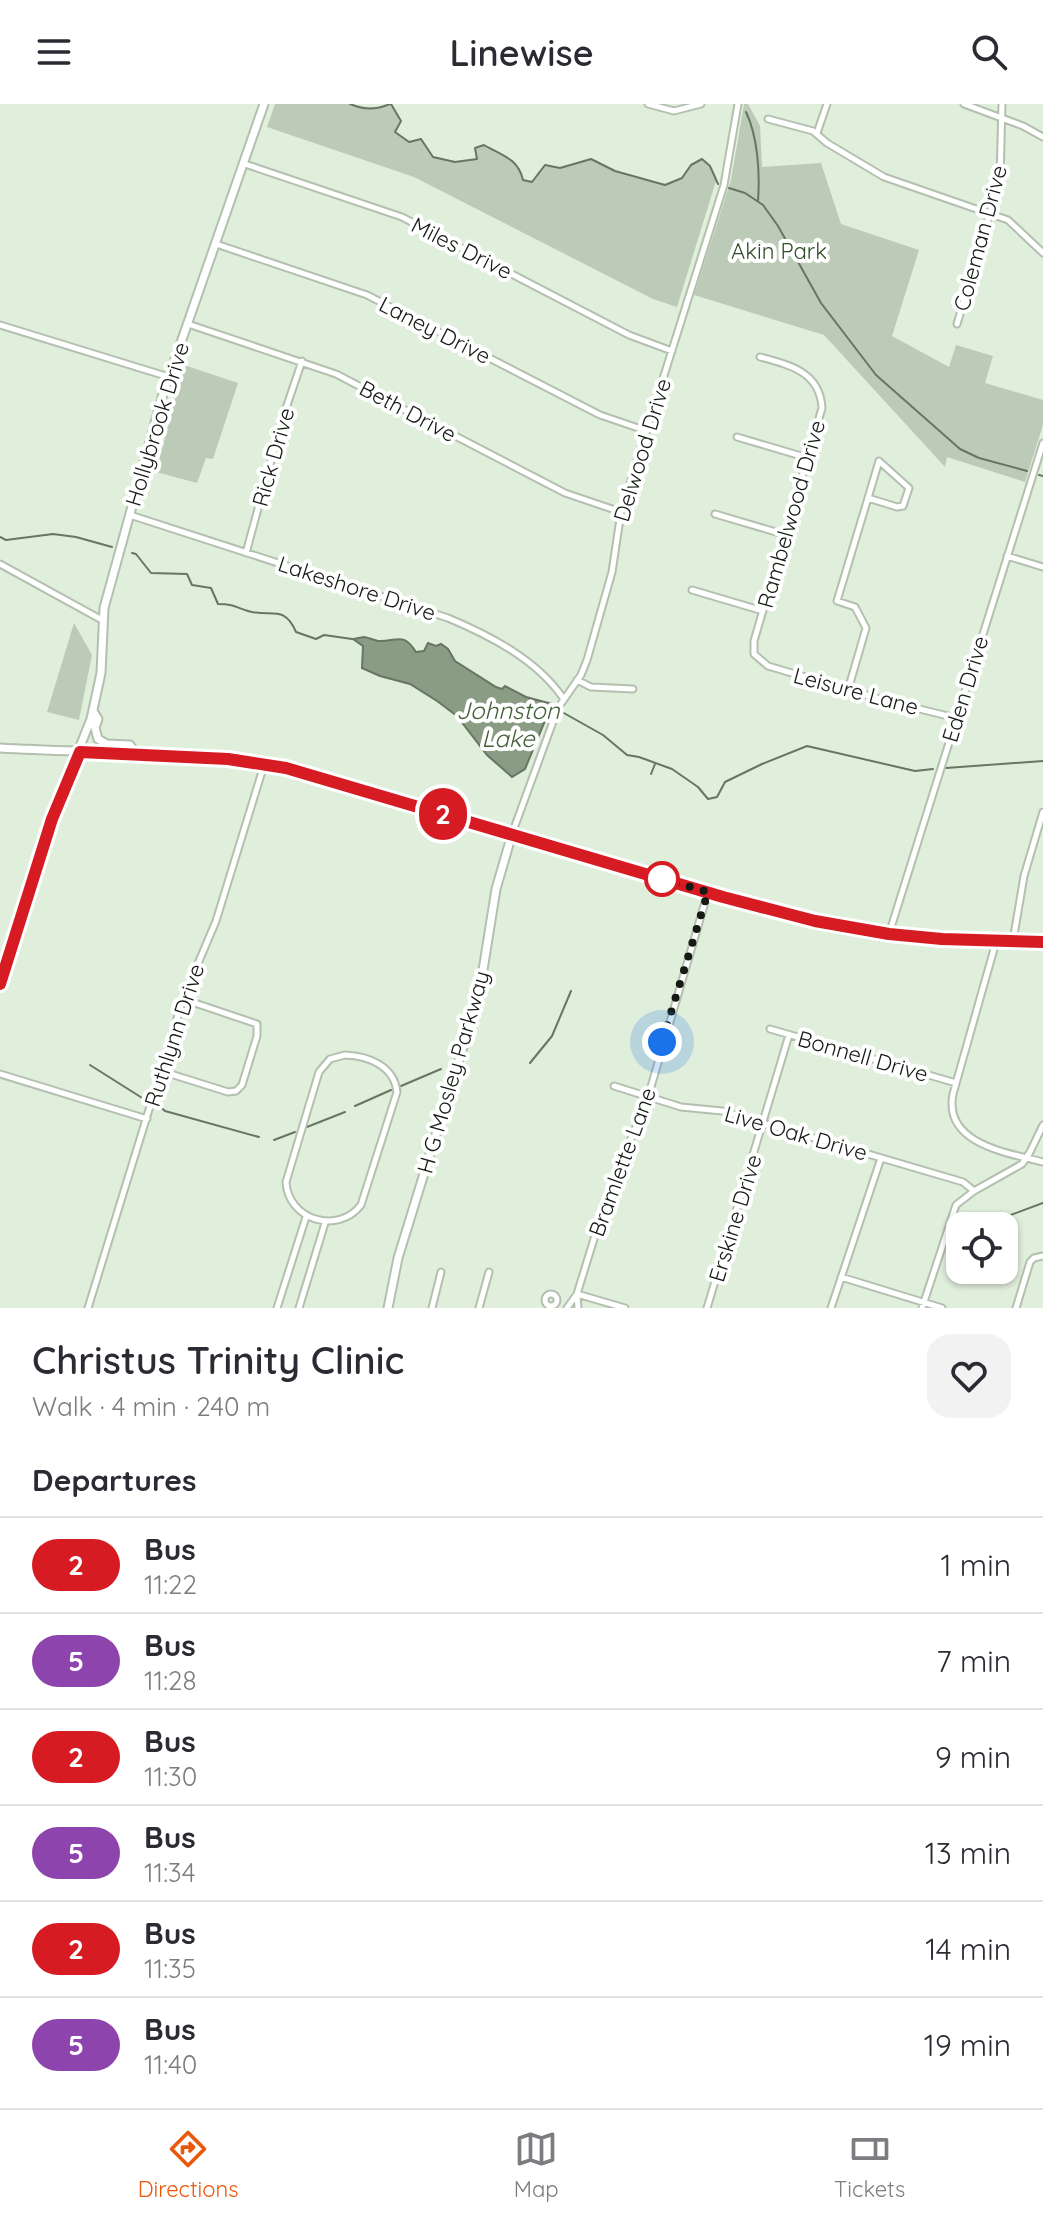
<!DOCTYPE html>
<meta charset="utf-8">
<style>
:root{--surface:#fff;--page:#f2f2f3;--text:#2b2b33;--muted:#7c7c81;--line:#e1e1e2;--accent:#ea580c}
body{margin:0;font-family:Quicksand,sans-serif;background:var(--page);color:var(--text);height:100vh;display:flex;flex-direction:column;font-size:30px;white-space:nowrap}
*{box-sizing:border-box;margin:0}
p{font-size:26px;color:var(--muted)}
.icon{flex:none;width:44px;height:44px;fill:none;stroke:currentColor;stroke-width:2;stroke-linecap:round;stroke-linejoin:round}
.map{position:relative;height:1204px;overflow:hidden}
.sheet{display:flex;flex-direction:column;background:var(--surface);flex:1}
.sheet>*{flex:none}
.badge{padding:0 16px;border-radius:26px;font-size:28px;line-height:52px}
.fabs{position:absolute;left:946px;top:1108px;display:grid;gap:16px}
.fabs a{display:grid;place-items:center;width:72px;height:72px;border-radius:16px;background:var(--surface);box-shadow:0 2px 6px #0004;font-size:40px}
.you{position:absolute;width:40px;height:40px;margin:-20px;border:6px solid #fff;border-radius:50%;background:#1a73e8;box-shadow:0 0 0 12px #1a73e833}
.map>.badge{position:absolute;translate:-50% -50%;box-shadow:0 0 0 4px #fff}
h2{padding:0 32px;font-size:30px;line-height:72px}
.round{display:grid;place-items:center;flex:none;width:84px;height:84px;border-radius:24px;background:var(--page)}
.overview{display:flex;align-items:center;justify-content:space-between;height:136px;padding:0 32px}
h1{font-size:38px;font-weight:600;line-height:60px}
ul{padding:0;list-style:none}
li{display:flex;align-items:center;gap:24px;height:96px;padding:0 32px;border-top:2px solid var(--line)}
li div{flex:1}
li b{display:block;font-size:30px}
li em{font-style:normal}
li .badge{min-width:88px;font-weight:700;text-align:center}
header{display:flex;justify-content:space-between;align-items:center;height:104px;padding:0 32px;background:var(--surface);font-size:36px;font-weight:600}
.menu{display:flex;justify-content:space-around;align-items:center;height:112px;border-top:2px solid var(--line);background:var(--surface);font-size:22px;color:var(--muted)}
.menu a{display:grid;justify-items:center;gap:4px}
.menu .active{color:var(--accent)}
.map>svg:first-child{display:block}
</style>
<header><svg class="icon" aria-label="menu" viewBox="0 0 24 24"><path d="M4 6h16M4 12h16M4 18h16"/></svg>Linewise<svg class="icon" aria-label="search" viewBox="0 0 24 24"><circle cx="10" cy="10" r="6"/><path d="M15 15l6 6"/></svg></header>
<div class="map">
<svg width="1043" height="1204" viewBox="0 0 1043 1204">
<rect width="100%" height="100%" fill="#e0eedc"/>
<!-- green -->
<path fill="#bccbb7" d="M275 0C298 0 324 0 347 0 369 2 368 7 391 0L401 17 395 28 409 38 421 35 433 53 455 58 477 55 475 44 484 41C501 51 518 54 523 75L532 78 545 61 560 64 591 55 615 67 665 81 682 74 691 61 702 55 710 62 716 77 677 203 653 195 414 73 267 23Z
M744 0H748L760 22 762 63 821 59 841 120 919 146 892 232 949 263 956 241 993 252 985 279 1043 296V321L1025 378 947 353 945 363 824 231 694 191 731 76Z
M184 261 238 279 213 355 206 354 197 379 156 368Z
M74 519 92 551 79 616 47 608Z"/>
<!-- water -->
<path fill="#8a9c84" stroke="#677562" stroke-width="2" d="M364 533C365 533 378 537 378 537 397 538 403 527 416 548L424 547 428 539 436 542 441 540 448 545 455 557 496 583 502 585 505 582 526 593 552 600 525 665 512 673 487 651 457 612 437 597 410 580 380 572 362 564 363 542 353 535Z"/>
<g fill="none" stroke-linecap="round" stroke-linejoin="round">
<!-- stream -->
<path stroke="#677562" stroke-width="2" d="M350 0C365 6 375 6 390 0
M391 0 401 17 395 28 409 38 421 35 433 53 455 58 477 55 475 44 484 41C501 51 518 54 523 76L532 78 545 61 560 64 591 55 615 67 665 81 682 74 691 61 702 55 710 62 718 80
M746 8C758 33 760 70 758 97
M729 84 745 89 763 101 778 122 821 199 876 271 960 345 979 354 1027 367
M1039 371 1043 372
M0 433 6 436 53 430 76 433 112 443
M132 449 136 450 151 469 187 470 192 481 211 484 218 500C233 500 235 503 248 507 271 514 284 500 296 528L316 535 324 531 352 535
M562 608 603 631 627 651 639 653 672 665 698 683 708 695 717 693 725 678 762 660 807 642 915 667 933 665
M946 664 1043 657
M651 670 655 660
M530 959 552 932 571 887
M90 961 147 997
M401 982 441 965
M156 999 165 1007 259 1033
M355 1002 391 986
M307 1023 345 1008
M274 1036 295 1028
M981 1122 1043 1099
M948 1141 960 1131"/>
<!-- minor casing -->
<g stroke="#b3c0af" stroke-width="9">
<path id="minor" d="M648 0 674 7 701 0
M964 0 1023 22 1043 33
M768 15 813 27 827 39 884 73 1008 116 1043 149
M817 29 827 0
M245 60 402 113 629 231 672 247
M216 140 367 191 600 311 647 327
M188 220 336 270 565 389 621 408
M957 220 1000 75 1002 0
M0 221 169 273
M760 253C790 261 820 268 822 304L754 537V550L768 562 883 596 956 614
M737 333 808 354
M879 357 909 384 903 402 897 403 868 394Z
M715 410 786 431
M130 411 448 514C491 532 537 556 563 594
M246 449 282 316 302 257
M1007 452 1043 463
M0 460 102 516
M692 486 763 507
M577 576 591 583 633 585
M848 586 866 524 855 503 837 497 868 394
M512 730 558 604 581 571 587 556 612 468 621 408 724 81 738 0
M889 830 1043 339
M1013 837 1024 772 1043 708
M996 838 953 990C943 1040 1008 1049 1043 1058
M770 925 956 979
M345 951C369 952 394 962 397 988L361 1101C338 1131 288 1116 286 1078L319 968 330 955Z
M161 967 228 988 236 987 242 981 257 932V920L183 895
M0 970 147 1015
M614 982 681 1003 722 1007 963 1078 974 1087
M841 1173 942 1204
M545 1196a6 6 0 1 1 12 0a6 6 0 1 1-12 0Z
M577 1190 625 1204
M577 1191 578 1204
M88 1204 183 895 216 817 264 661
M277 1204 306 1113
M299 1204 325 1119
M432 1204 441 1168
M479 1204 489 1168
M567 1204 577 1190 605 1099 648 993 708 788
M707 1204 789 931
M831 1204 881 1054
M922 1204 956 1101 974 1087 1022 1060 1030 1048 1043 1021
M1016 1204 1030 1158 1034 1154 1043 1152"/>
</g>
<!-- major casing -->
<g stroke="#b3c0af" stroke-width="11">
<path id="major" d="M93 607 98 615 95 624 98 635 107 640 130 641 136 650
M0 644C104 650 210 646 311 671L723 793 815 817 889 830 942 835 1043 838
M0 879 55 705 91 615 101 569 104 504 163 290 264 0
M388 1204 398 1154 479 891 496 785 512 730"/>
</g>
<!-- minor -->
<use href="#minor" stroke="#fff" stroke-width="5"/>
<!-- major -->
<use href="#major" stroke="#fff" stroke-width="7"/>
</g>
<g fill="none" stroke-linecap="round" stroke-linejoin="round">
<!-- line casing -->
<g stroke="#fff" stroke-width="18">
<path id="line" d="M0 880 52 715 80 648 228 655 286 664 723 793 815 817 889 830 942 835 1043 838"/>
</g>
<!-- line -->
<use href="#line" stroke="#d61b22" stroke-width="12"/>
<!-- walk -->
<path stroke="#151a14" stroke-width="8" stroke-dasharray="0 14.4" d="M662 775 708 788 662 938"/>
</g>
<!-- markers -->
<circle fill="#fff" stroke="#d61b22" stroke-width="4" cx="662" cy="775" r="16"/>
<g text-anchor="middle" stroke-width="8" stroke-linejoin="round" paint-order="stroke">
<!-- street labels -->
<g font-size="22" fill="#151a14" stroke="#fff">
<text transform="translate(980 134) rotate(-75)" y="8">Coleman Drive</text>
<text transform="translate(462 144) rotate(27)" y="8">Miles Drive</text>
<text transform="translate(435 226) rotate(27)" y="8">Laney Drive</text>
<text transform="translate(408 307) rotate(28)" y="8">Beth Drive</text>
<text transform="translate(157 320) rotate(-73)" y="8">Hollybrook Drive</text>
<text transform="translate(642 346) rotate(-73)" y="8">Delwood Drive</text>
<text transform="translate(273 353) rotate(-74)" y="8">Rick Drive</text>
<text transform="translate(791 410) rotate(-74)" y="8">Rambelwood Drive</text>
<text transform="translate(357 484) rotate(18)" y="8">Lakeshore Drive</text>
<text transform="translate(965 585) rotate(-73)" y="8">Eden Drive</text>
<text transform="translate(856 587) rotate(15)" y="8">Leisure Lane</text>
<text transform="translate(174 931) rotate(-72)" y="8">Ruthlynn Drive</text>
<text transform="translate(863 952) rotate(16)" y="8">Bonnell Drive</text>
<text transform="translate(453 968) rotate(-74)" y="8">H G Mosley Parkway</text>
<text transform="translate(796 1029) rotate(16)" y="8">Live Oak Drive</text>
<text transform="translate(622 1058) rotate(-70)" y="8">Bramlette Lane</text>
<text transform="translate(735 1114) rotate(-73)" y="8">Erskine Drive</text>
</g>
<!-- park labels -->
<g font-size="22" fill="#304c26" stroke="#fff">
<text x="779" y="155">Akin Park</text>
</g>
<!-- water labels -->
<g font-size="24" font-style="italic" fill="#436038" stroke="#fff">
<text x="508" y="615">Johnston<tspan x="508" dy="28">Lake</tspan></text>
</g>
</g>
</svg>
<div class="fabs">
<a><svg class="icon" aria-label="locate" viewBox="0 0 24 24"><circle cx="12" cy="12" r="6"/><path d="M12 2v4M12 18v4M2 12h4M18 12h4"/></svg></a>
</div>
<div class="you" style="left:662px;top:938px"></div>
<b class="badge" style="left:443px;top:710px;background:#d61b22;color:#fff">2</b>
</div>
<section class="sheet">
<div class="overview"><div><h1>Christus Trinity Clinic</h1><p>Walk · 4 min · 240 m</p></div><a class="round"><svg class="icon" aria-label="heart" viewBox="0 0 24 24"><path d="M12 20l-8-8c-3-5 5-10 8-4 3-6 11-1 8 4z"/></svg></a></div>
<h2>Departures</h2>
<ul>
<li><span class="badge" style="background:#d61b22;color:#fff">2</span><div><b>Bus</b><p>11:22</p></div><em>1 min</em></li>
<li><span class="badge" style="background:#8e44ad;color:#fff">5</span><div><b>Bus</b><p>11:28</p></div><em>7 min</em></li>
<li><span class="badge" style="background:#d61b22;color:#fff">2</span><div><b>Bus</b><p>11:30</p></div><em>9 min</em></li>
<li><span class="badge" style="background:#8e44ad;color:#fff">5</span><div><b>Bus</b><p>11:34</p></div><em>13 min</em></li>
<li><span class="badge" style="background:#d61b22;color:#fff">2</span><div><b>Bus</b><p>11:35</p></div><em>14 min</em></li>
<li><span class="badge" style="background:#8e44ad;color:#fff">5</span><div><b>Bus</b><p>11:40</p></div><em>19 min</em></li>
</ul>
</section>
<nav class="menu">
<a class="active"><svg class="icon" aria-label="directions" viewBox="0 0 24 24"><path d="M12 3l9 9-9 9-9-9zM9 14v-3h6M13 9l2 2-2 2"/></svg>Directions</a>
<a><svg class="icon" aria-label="map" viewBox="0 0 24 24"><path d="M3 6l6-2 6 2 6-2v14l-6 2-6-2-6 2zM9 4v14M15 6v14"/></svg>Map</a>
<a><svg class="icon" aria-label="tickets" viewBox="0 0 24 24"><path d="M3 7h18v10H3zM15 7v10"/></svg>Tickets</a>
</nav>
